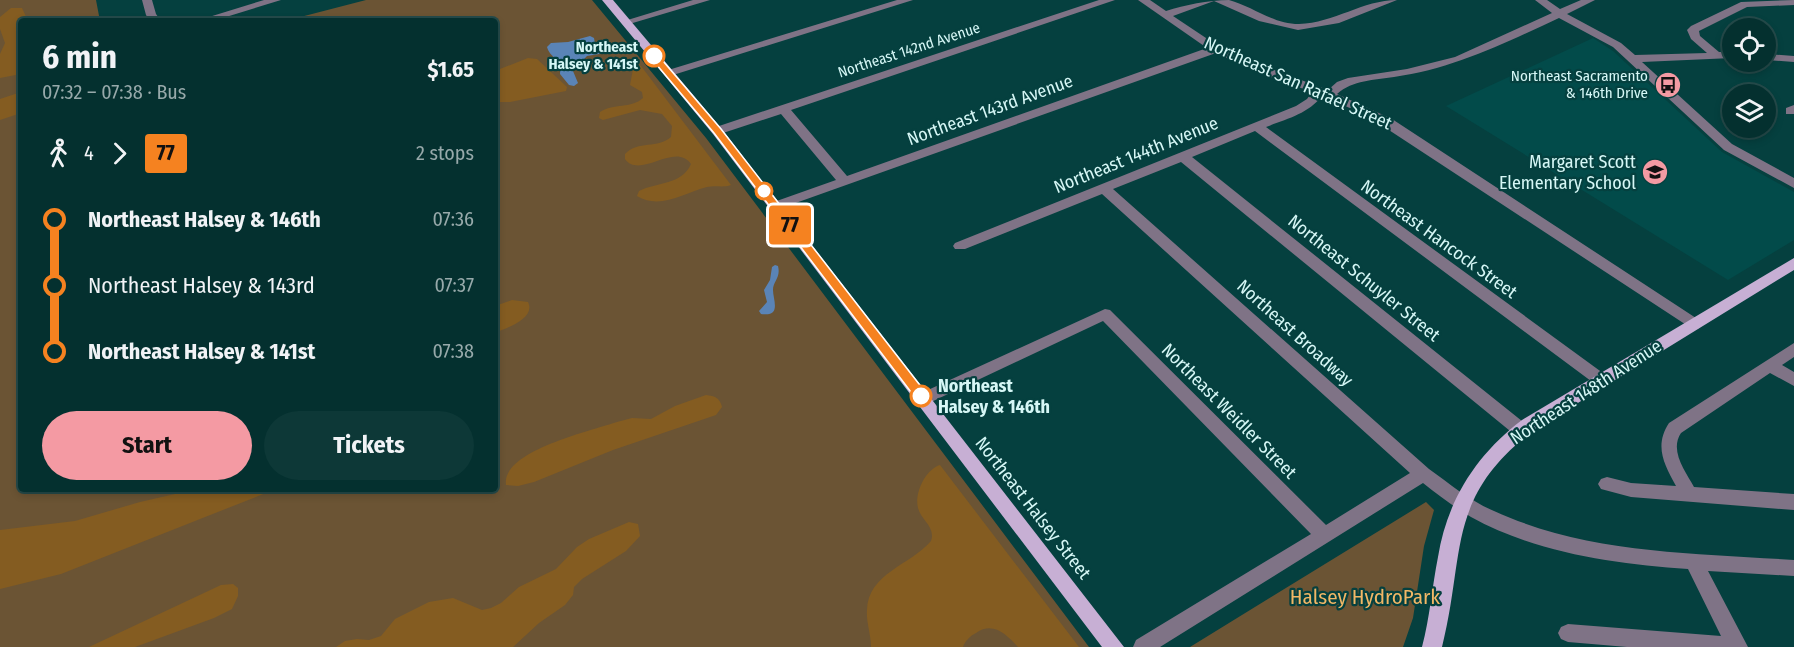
<!DOCTYPE html>
<meta charset="utf-8">
<style>
:root{--surface:#04302f;--page:#0d3837;--text:#f1f3f6;--muted:#97a9aa;--line:#254b4b;--accent:#f49aa3}
body{margin:0;font-family:"Fira Sans Condensed",sans-serif;background:var(--page);color:var(--text);height:100vh;display:flex;flex-direction:column;font-size:22px;white-space:nowrap}
*{box-sizing:border-box;margin:0}
p{font-size:20px;color:var(--muted)}
.icon{flex:none;width:33px;height:33px;fill:none;stroke:currentColor;stroke-width:2;stroke-linecap:round;stroke-linejoin:round}
.map{position:relative;flex:1;overflow:hidden}
.details{position:absolute;left:18px;top:18px;width:480px;height:474px;display:flex;flex-direction:column;background:var(--surface);border-radius:6px;box-shadow:0 3px 9px #0003,0 0 0 2px var(--line)}
.details>*{flex:none}
.badge{padding:0 12px;border-radius:4px;font-size:21px;line-height:39px}
.fabs{position:absolute;left:1722px;top:18px;display:grid;gap:12px}
.fabs a{display:grid;place-items:center;width:54px;height:54px;border-radius:50%;background:var(--surface);box-shadow:0 3px 9px #0003,0 0 0 2px var(--line);font-size:30px}
.map>.badge{position:absolute;translate:-50% -50%;box-shadow:0 0 0 3px #fff}
.legs{display:flex;align-items:center;gap:9px;height:66px;padding:0 24px;font-size:20px}
.legs p{margin-inline-start:auto}
.summary{display:flex;align-items:center;justify-content:space-between;height:102px;padding:0 24px}
h1{font-size:33px;font-weight:700;line-height:45px}
.cta{display:flex;gap:12px;margin-top:auto;padding:12px 24px}
.cta a{flex:1;height:69px;border-radius:36px;background:var(--accent);color:#111;font-size:24px;font-weight:700;line-height:69px;text-align:center}
.cta a+a{background:var(--page);color:var(--text)}
ul{padding:0 24px;list-style:none}
li{display:flex;align-items:center;gap:21px;height:66px;font-size:22px}
li i{display:grid;place-items:center;width:9px;height:100%;margin:0 8px;background:currentColor}
li i::after{content:'';width:15px;height:15px;margin:-8px;border:4px solid;border-radius:50%;background:var(--surface)}
li p{margin-inline-start:auto}
li:first-child i{background:linear-gradient(#0000 50%,currentColor 0)}
li:last-child i{background:linear-gradient(currentColor 50%,#0000 0)}
.map>svg:first-child{display:block}
</style>
<div class="map">
<svg width="1794" height="647" viewBox="0 0 1794 647">
<rect width="100%" height="100%" fill="#05403f"/>
<!-- built -->
<path fill="#024b4a" d="M1593 38 1613 51 1722 152 1794 192V240L1728 280 1446 106Z"/>
<!-- green -->
<path fill="#6b5434" d="M0 0H96L100 21H21V489H495V21H285L366 0H592L706 138 1089 647H0Z
M1426 502 1434 510 1424 546 1413 618 1403 647H1190Z"/>
<!-- forest -->
<path fill="#845c21" d="M11 8H22L28 21H21V74L0 78V54L5 43 0 29V17Z
M528 58 537 59 567 87 566 91 510 102H495V71Z
M637 66H641L731 185C723 188 715 185 707 187 684 193 660 210 637 196L639 191C657 182 682 185 691 164 675 141 640 180 625 159V154C638 140 658 149 671 137L672 126 662 114 640 110 603 120 599 118 600 112C614 103 631 109 643 98L642 92 630 85 633 69Z
M21 92V113L0 120V99Z
M512 300 528 302C536 318 507 328 495 333V306Z
M706 395C715 396 720 398 722 407L716 415 613 450 534 482 518 486 506 485C501 451 591 431 617 422L632 418 651 419 675 406Z
M940 465 1079 647H1018C1006 634 993 621 976 633 970 636 965 641 963 647H871C871 634 866 622 867 610 868 573 911 565 931 541 936 527 921 520 918 508 914 493 926 469 940 465Z
M197 489H276L61 574 0 589V530L75 521 140 502Z
M629 522 638 524 640 536 626 551 582 579 574 587 573 595 565 605 539 623 513 647H336L345 641 357 639 369 640 381 636 395 619 429 602 453 598 482 610 491 608 501 603 519 587 556 569 577 547 589 539Z
M233 584 238 588V596L232 609 214 618 135 647H89L221 585Z"/>
<!-- water -->
<path fill="#5a84b7" d="M590 36 594 38 595 44 604 49 605 53 587 56 573 71 578 83 574 86 569 85 560 74C561 56 551 60 547 47L551 43 568 42Z
M775 265 778 266C781 278 773 281 773 290 773 300 782 317 761 314L759 311 767 302 764 290 770 280 772 267Z"/>
<g fill="none" stroke-linecap="round" stroke-linejoin="round">
<!-- minor -->
<path fill="#7f7386" fill-rule="evenodd" d="M142 0H152L156 14 161 21H150L146 15Z
M264 0H281L213 21H196Z
M693 0H710L626 25 621 22Z
M897 0H913L673 75 669 76 663 73 665 71Z
M1099 0H1115L791 110 847 176 1207 48 1138 0H1150L1166 11C1185 5 1208 0 1229 0 1252 6 1273 24 1299 24 1334 23 1363 0 1397 0L1339 23 1298 30 1259 21 1214 1 1173 16 1206 38 1244 59 1328 90 1337 82 1348 78 1407 69 1455 57 1552 13 1535 0H1547L1560 9 1581 0H1595L1567 14 1621 43 1635 55 1707 53 1691 39 1687 30 1691 26 1741 2 1794 0V5L1747 7 1699 31 1700 36 1719 52H1732V58L1642 62 1732 144 1794 178V188L1724 150 1613 47 1559 18C1505 43 1453 69 1394 77 1374 80 1353 80 1337 94L1392 119 1699 320 1702 324 1699 328 1694 330 1366 115 1322 96C1308 114 1286 119 1266 127L1607 376 1609 380 1607 384 1601 386 1595 384 1255 131 1192 157 1527 425 1529 430 1527 435 1521 437 1515 435 1181 162 1113 189 1429 469C1450 484 1470 501 1494 511 1588 554 1694 553 1794 560V576L1708 571 1748 647H1627L1568 642 1561 639 1558 633 1561 627 1568 624 1721 636 1688 569C1615 564 1536 553 1471 517 1454 507 1438 495 1423 483L1160 647H1133L1136 640 1311 534 1103 321 929 403 923 405 917 403 915 399 917 395 1105 309 1110 310 1326 525 1410 473 1102 194 965 249H955L953 246 955 243 1296 106 1307 99 1312 92 1254 71 1216 53 776 210 771 209 769 206 771 203 836 180 781 114 717 135 711 131 713 128Z
M1766 54 1794 56V62L1766 60Z
M1794 105V114H1786V108Z
M1794 343V357L1782 365 1794 372V386L1770 373 1681 433C1669 451 1686 472 1694 487L1794 494V510L1631 497 1601 489 1598 484 1601 479 1607 477 1631 483 1676 486C1664 464 1654 446 1669 423Z"/>
<!-- major -->
<path fill="#c7afd4" fill-rule="evenodd" d="M602 0H613L721 128 1124 647H1102L713 134Z
M1794 258V270L1534 430C1445 498 1466 552 1442 647H1422C1430 617 1432 587 1438 557 1447 500 1477 454 1522 420Z"/>
</g>
<!-- line-1 -->
<path fill="#f58220" stroke="#fff" stroke-width="1.5" d="M651 54H657L721 129 926 393 928 396 926 400H917L714 133 651 58Z"/>
<!-- icons -->
<defs>
<g id="bus-disc" transform="scale(1.35)"><circle r="9.5" fill="#f49aa3" stroke="#05403f"/><path d="M-5-6H5V4H4V6H2V4H-2V6H-4V4H-5ZM-3.5-4V0h7V-4ZM-3.5 1.2v1.5H-2V1.2ZM2 1.2v1.5H3.5V1.2Z" fill="#111"/></g>
<g id="school-disc" transform="scale(1.35)"><circle r="9.5" fill="#f49aa3" stroke="#05403f"/><path d="M0-5L7-2L0 1L-7-2ZM-4 1L0 2.5L4 1V4Q0 6-4 4Z" fill="#111"/></g>
</defs>
<g fill-rule="evenodd">
<use href="#bus-disc" x="1668" y="85"/>
<use href="#school-disc" x="1655" y="172"/>
</g>
<!-- markers -->
<g fill="#fff" stroke="#f58220" stroke-width="3">
<circle cx="654" cy="56" r="10"/>
<circle cx="764" cy="191" r="8"/>
<circle cx="921" cy="396" r="10"/>
</g>
<g text-anchor="middle" stroke-width="4.5" stroke-linejoin="round" paint-order="stroke">
<!-- far-stop labels -->
<g font-size="15" font-weight="bold" fill="#d6f7f6" stroke="#05403f" text-anchor="end">
<text x="638" y="52">Northeast<tspan x="638" dy="17">Halsey &amp; 141st</tspan></text>
</g>
<!-- far-street labels -->
<g font-size="15" fill="#d6f7f6" stroke="#05403f">
<text transform="translate(909 50) rotate(-18)" y="5">Northeast 142nd Avenue</text>
</g>
<!-- far-poi labels -->
<g font-size="15" fill="#d6f7f6" stroke="#05403f" text-anchor="end">
<text x="1648" y="81">Northeast Sacramento<tspan x="1648" dy="17">&amp; 146th Drive</tspan></text>
</g>
<!-- street labels -->
<g font-size="18" fill="#d6f7f6" stroke="#05403f">
<text transform="translate(1298 83) rotate(24)" y="6">Northeast San Rafael Street</text>
<text transform="translate(990 110) rotate(-20)" y="6">Northeast 143rd Avenue</text>
<text transform="translate(1136 155) rotate(-22)" y="6">Northeast 144th Avenue</text>
<text transform="translate(1439 239) rotate(36)" y="6">Northeast Hancock Street</text>
<text transform="translate(1364 278) rotate(39)" y="6">Northeast Schuyler Street</text>
<text transform="translate(1295 333) rotate(42)" y="6">Northeast Broadway</text>
<text transform="translate(1586 392) rotate(-33)" y="6">Northeast 148th Avenue</text>
<text transform="translate(1229 411) rotate(45)" y="6">Northeast Weidler Street</text>
<text transform="translate(1033 508) rotate(52)" y="6">Northeast Halsey Street</text>
</g>
<!-- poi labels -->
<g font-size="18" fill="#d6f7f6" stroke="#05403f" text-anchor="end">
<text x="1636" y="168">Margaret Scott<tspan x="1636" dy="21">Elementary School</tspan></text>
</g>
<!-- stop labels -->
<g font-size="18" font-weight="bold" fill="#d6f7f6" stroke="#05403f" text-anchor="start">
<text x="938" y="392">Northeast<tspan x="938" dy="21">Halsey &amp; 146th</tspan></text>
</g>
<!-- near-park labels -->
<g font-size="21" fill="#f2b766" stroke="#05403f">
<text x="1365" y="604">Halsey HydroPark</text>
</g>
</g>
</svg>
<div class="fabs">
<a><svg class="icon" aria-label="locate" viewBox="0 0 24 24"><circle cx="12" cy="12" r="6"/><path d="M12 2v4M12 18v4M2 12h4M18 12h4"/></svg></a>
<a><svg class="icon" aria-label="layers" viewBox="0 0 24 24"><path d="M12 4l9 5-9 5-9-5zM3 14l9 5 9-5"/></svg></a>
</div>
<b class="badge" style="left:790px;top:225px;background:#f58220;color:#111">77</b>
<section class="details">
<div class="summary"><div><h1>6 min</h1><p>07:32 – 07:38 · Bus</p></div><b>$1.65</b></div>
<div class="legs"><svg class="icon" aria-label="walk" viewBox="0 0 24 24"><circle cx="13" cy="4" r="2"/><path d="M13 8l-2 6 4 7M11 14l-3 7M7 12l3-4h3l4 4"/></svg>4<svg class="icon" aria-label="forward" viewBox="0 0 24 24"><path d="M9 5l7 7-7 7"/></svg><b class="badge" style="background:#f58220;color:#111">77</b><p>2 stops</p></div>
<ul>
<li><i style="color:#f58220"></i><b>Northeast Halsey &amp; 146th</b><p>07:36</p></li>
<li><i style="color:#f58220"></i><span>Northeast Halsey &amp; 143rd</span><p>07:37</p></li>
<li><i style="color:#f58220"></i><b>Northeast Halsey &amp; 141st</b><p>07:38</p></li>
</ul>
<div class="cta"><a>Start</a><a>Tickets</a></div>
</section>
</div>
